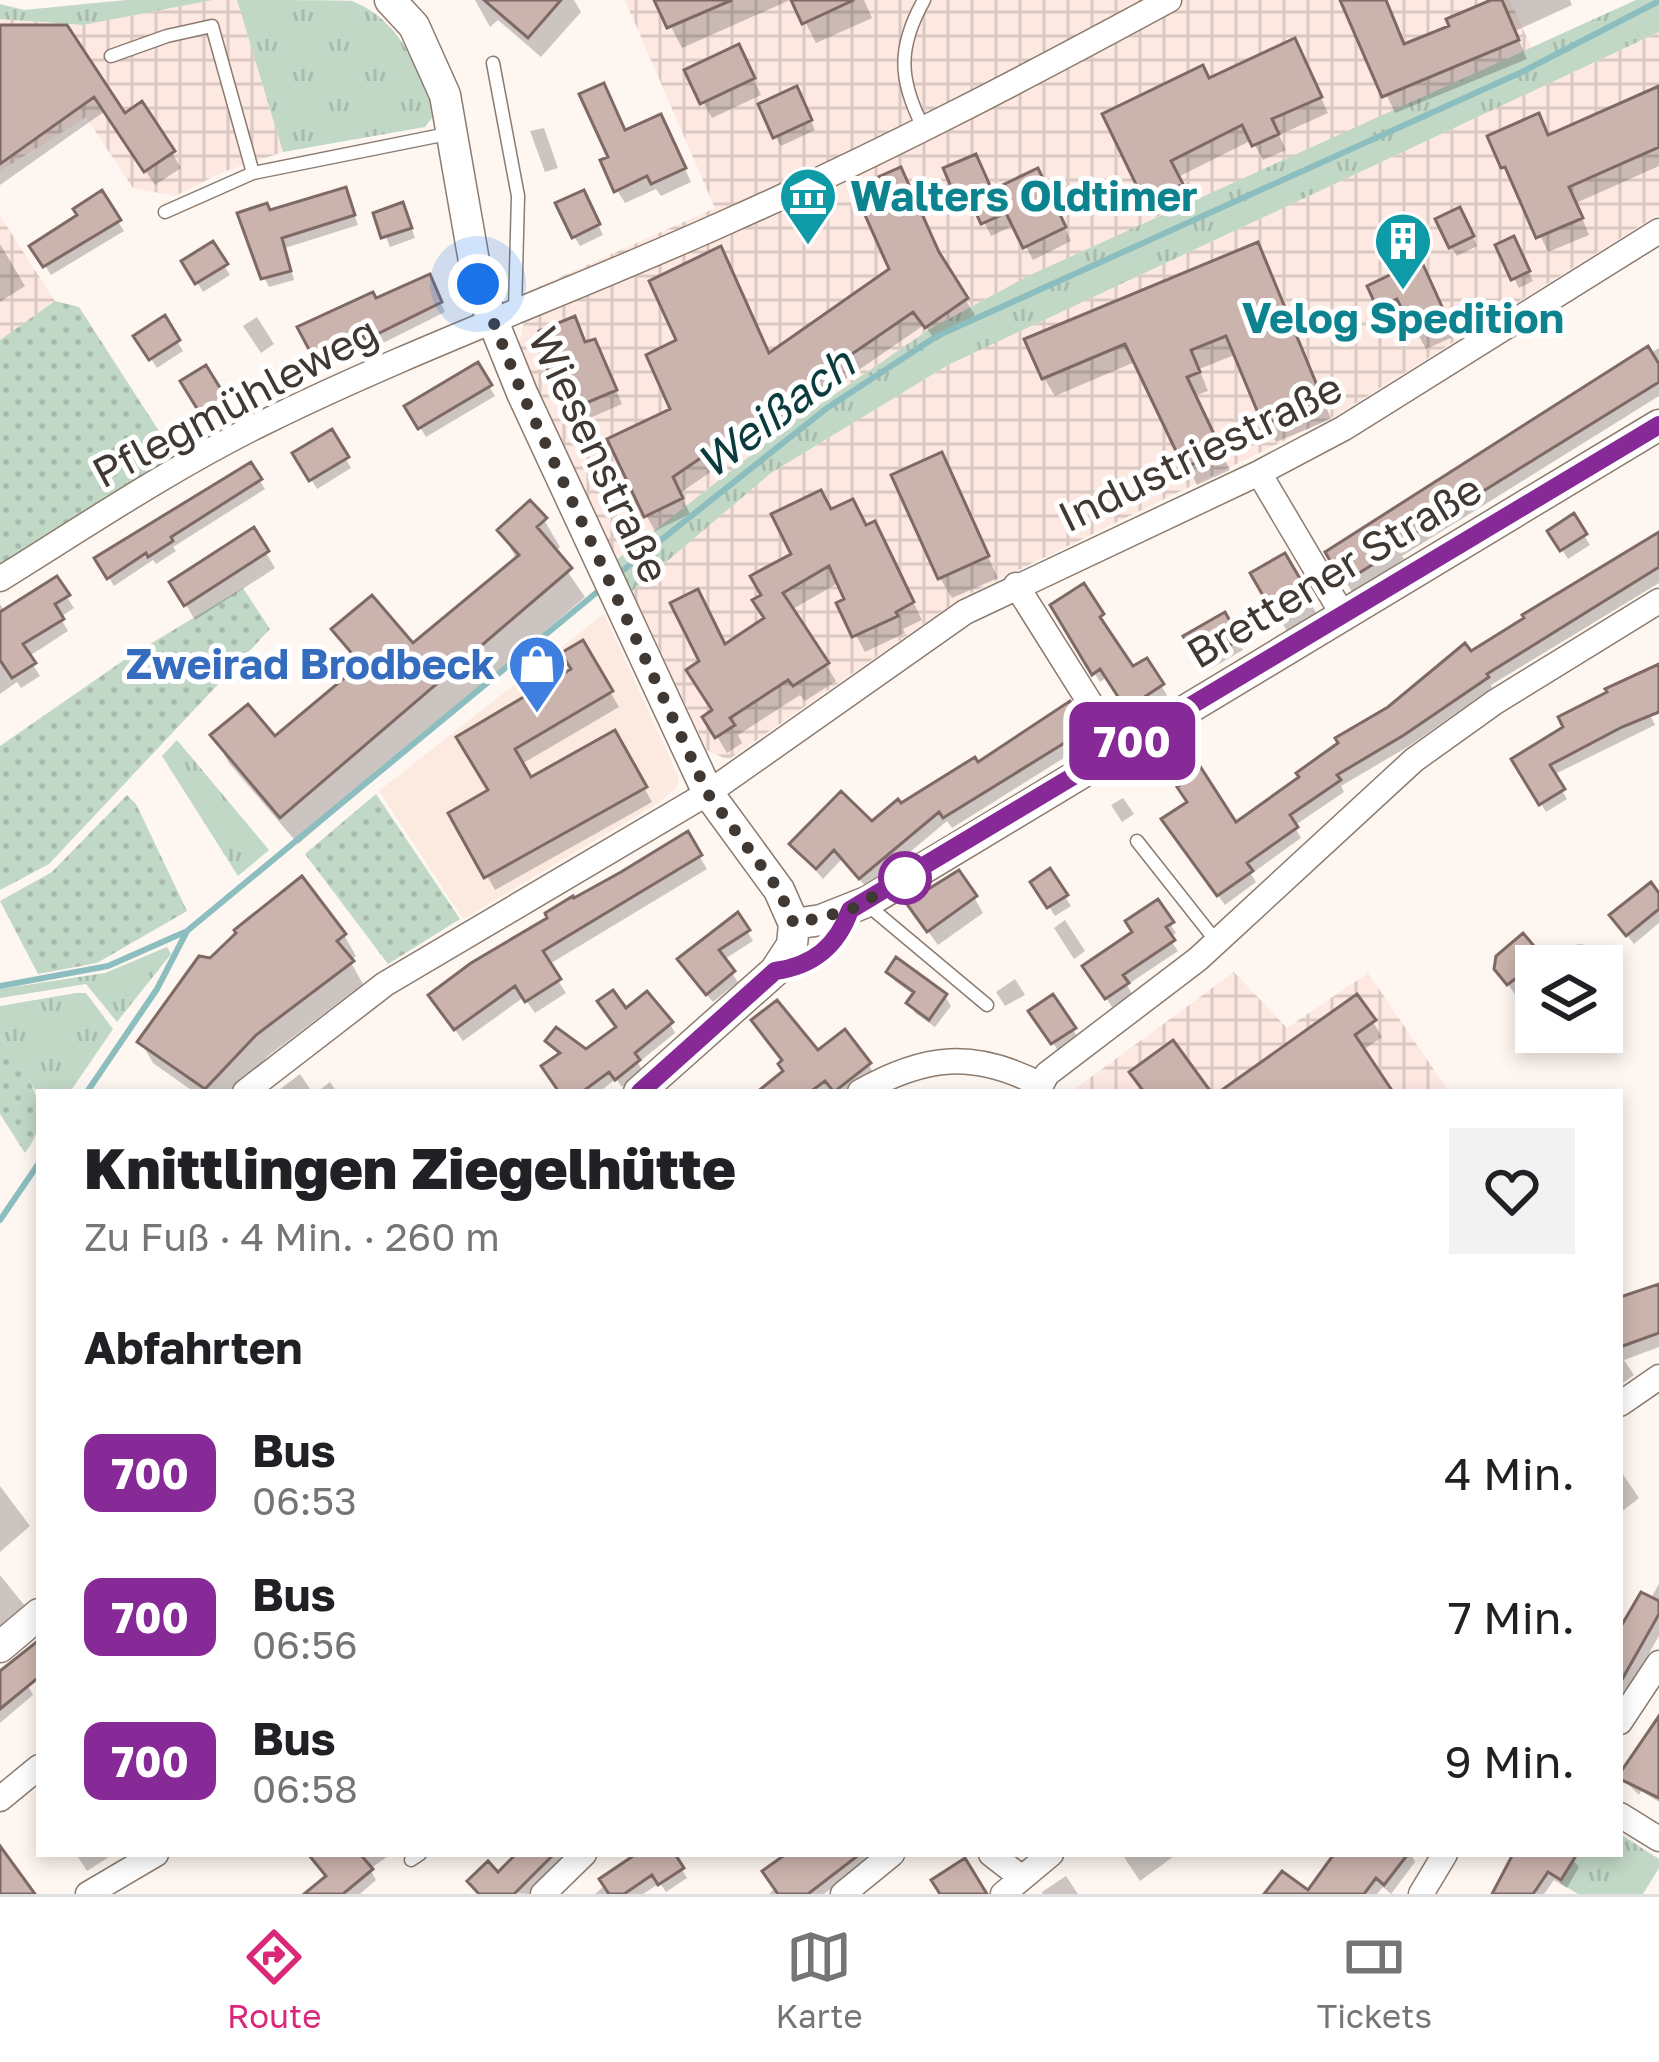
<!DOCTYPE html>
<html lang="de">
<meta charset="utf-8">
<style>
:root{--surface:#fff;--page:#f2f2f2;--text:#202124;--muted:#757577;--line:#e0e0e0;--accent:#db2777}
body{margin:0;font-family:"Golos Text",sans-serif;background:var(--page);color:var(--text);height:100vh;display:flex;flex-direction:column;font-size:45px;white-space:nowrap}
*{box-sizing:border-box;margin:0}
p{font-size:39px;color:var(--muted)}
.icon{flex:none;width:66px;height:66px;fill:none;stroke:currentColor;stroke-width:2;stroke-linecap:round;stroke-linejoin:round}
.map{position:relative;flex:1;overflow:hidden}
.sheet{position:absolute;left:36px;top:1089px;width:1587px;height:768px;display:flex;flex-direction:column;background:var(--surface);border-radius:0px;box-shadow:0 6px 18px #0003}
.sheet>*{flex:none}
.badge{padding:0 24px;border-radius:18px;font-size:42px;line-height:78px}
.buttons{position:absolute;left:1515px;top:945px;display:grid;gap:24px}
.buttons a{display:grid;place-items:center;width:108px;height:108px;border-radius:0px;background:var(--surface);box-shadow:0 6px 18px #0003;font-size:60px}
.you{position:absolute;width:60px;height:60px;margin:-30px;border:9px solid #fff;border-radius:50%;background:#1a73e8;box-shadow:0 0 0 18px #1a73e833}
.map>.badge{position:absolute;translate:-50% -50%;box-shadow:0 0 0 6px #fff}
h2{padding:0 48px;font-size:45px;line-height:108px}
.round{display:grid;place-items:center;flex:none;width:126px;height:126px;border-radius:0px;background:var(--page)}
.head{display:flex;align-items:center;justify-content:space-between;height:204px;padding:0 48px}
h1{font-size:57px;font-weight:800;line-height:90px}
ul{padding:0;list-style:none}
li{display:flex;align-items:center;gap:36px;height:144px;padding:0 48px}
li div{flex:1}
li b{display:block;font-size:45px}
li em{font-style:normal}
li .badge{min-width:132px;font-weight:700;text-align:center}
.tab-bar{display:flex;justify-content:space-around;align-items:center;height:168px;border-top:3px solid var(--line);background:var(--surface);font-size:33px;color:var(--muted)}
.tab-bar a{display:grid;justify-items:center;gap:6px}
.tab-bar .active{color:var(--accent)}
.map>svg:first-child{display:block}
</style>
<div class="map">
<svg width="1659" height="1894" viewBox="0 0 1659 1894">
<defs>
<pattern id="industrial-grid" width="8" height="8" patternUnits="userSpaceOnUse" patternTransform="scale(3)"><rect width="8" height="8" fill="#fde8e2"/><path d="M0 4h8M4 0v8" fill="none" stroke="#dac8c2"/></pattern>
<pattern id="grass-tufts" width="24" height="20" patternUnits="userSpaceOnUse" patternTransform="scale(3)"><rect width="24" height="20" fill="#c2d8c6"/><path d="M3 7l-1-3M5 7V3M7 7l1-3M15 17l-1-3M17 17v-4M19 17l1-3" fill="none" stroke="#a8baab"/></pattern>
<pattern id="garden-dots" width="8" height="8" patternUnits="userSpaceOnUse" patternTransform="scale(3)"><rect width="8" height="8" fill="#c2d8c6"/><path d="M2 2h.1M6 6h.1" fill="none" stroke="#a8baab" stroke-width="1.8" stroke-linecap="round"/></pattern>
</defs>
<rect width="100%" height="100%" fill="#fef6f0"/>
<!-- commercial -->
<path fill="#fce9e0" d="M604 614 679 778 676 788 657 804 463 919 379 791Z"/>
<!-- industrial -->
<path fill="url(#industrial-grid)" d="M213 0H237L283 152 223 172 175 196 133 188 86 117 0 171V19L83 25Z
M625 0H1510L1532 49 1030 275 928 330 786 428 615 561 518 348 531 290 715 208Z
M1659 32V214L1337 415 961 598 728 760 707 750 632 591 771 473 948 365Z
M0 216 55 301 0 340Z
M1234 972 1287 1028 1368 973 1449 1092H1071Z"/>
<!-- grass -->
<path fill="url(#grass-tufts)" d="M126 0H213L83 25 0 19V4L24 10Z
M237 0C262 0 333 0 352 1 401 20 419 70 435 114L425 127 283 152Z
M1636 0H1659V32L948 365 771 473 632 591 615 561 786 428 928 330 1030 275Z
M177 740 269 850 238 876 162 756Z
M167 947 171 954 117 1022 86 984 0 998V989L105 973Z
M76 993H86L113 1029 70 1092H39V1096L0 1036V1006Z
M1620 1834 1659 1859V1868L1643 1894H1578L1560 1883 1578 1854H1620Z"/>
<!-- garden -->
<path fill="url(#garden-dots)" d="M55 301 79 307 177 459 0 567V340Z
M243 588 270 629 49 864 0 890V746L127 658Z
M376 794 460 919 388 964 305 854Z
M127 795 136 804 187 911 97 963 38 974 0 901 52 872Z
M0 1036C26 1076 59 1108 25 1153L0 1114Z"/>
<!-- shadow -->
<path fill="#0003" d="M475 0H574L581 12 541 57 498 20 490 27Z
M657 0H790L682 48Z
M794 0H864L872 18 816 43Z
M1343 0H1386L1405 47 1453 27 1498 0H1570L1572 5 1515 31 1527 59 1395 113Z
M0 28 172 153 181 168 155 185 105 111 0 185Z
M1302 57 1328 113 1279 135 1286 150 1263 160 1252 140 1178 177 1189 201 1156 217 1148 201 1209 81Z
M747 64 761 95 712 118 703 102Z
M1659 89V166L1576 203 1589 235 1548 252 1515 181 1504 167 1549 138Z
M801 99 815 130 781 146 775 136Z
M544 128 558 168 545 172 530 131Z
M668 131 691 182 661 196 656 189 625 203 617 190 612 158 625 133Z
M947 170 992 193 1044 185 1071 241 1033 260 1015 225 991 236 975 203 965 207Z
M345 190 358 225 285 248 294 280 269 287 264 277 270 213Z
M101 194 124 231 51 275 33 247 80 216Z
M588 203 603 235 580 246 574 236Z
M377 214 407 215 415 238 390 247Z
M1465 220 1477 246 1457 256 1451 246Z
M0 244 25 286 0 302Z
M212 245 230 275 203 292 185 262Z
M1518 249 1533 281 1519 288 1514 278Z
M1267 264 1331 419 1276 442 1237 354 1199 369 1208 391 1194 396 1230 470 1197 485 1137 361 1055 396 1044 378Z
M944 266 975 315 936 341 924 325 680 493 690 514 655 531 646 515 674 410Z
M1428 280 1455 336 1426 349 1407 314 1389 322 1371 287Z
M434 287 445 312 373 348 369 342 322 366 302 328 375 302Z
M257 317 274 344 261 353 243 326Z
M164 320 183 351 157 368 137 337Z
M586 345 602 356 622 404 576 424 568 410Z
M1659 348V396L1402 556 1404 559 1352 592 1329 553Z
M477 366 495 396 426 437 408 407Z
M205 369 233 414 212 428 184 382Z
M331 433 351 468 317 489 296 454Z
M941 456 998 578 952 598 940 578Z
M251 466 265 489 173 547 176 551 156 564 153 560 114 586 98 559Z
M831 513 883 541 922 620 903 629 905 633 865 652 840 605 848 601 840 582 791 610 836 681 805 701 800 695 738 735 742 743 727 753 706 718 715 712 725 648 767 620 795 555Z
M1573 517 1590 545 1568 559 1551 532Z
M544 520 560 547 554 552 585 597 298 844 229 763 214 736 275 741 360 669 335 630 413 647 517 560 501 531Z
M253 531 275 568 195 620 173 583Z
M1659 536V583L1491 685 1492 688 1409 746 1341 786 1344 792 1294 826 1301 838 1251 874 1256 882 1225 905 1170 830 1235 826 1470 655Z
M1284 557 1318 616 1288 633 1254 574Z
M56 580 74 608 60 617 68 631 28 657 40 676 21 688 17 682 0 694V604L5 613Z
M1083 587 1107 625 1103 628 1133 671 1146 662 1167 695 1134 716 1108 676 1100 682 1054 606Z
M1224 616 1243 650 1207 671 1187 637Z
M582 644 619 707 520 765 530 781 614 734 652 802 495 890 452 814 492 791 460 738 575 671Z
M1659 668V714L1651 717 1655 725 1553 775 1567 799 1546 812 1515 760Z
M1069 706 1091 741 952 828 947 821 867 888 842 859 823 879 793 845 872 825 977 766Z
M1123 798 1134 814 1122 822 1111 805Z
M687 835 707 869 548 965 566 993 535 1013 524 997 463 1041 439 1008Z
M1050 872 1071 906 1055 916 1034 883Z
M974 897 983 913 938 945 919 919Z
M1659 897V923L1634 944 1619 925Z
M1157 903 1176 933 1169 938 1178 951 1127 985 1132 994 1112 1007 1086 967 1136 934Z
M738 916 753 941 723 960 738 982 713 1002 686 970Z
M1065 920 1085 951 1074 959 1054 928Z
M344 935 356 956 350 961 363 984 268 1056 233 1092H194L153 1063 141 1042 211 962Z
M1577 944 1595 946 1604 961 1602 966H1573Z
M1499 957 1547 966H1536V998L1529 990 1518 999 1497 968Z
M890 972 945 996 951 1006 935 1027 915 1013 910 1003 915 996 895 981Z
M1015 979 1025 995 1005 1006 996 992Z
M1052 998 1079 1039 1059 1052 1032 1012Z
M625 1013 670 1024 675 1033 638 1063 643 1071 622 1087 616 1079 599 1092H561V1056L548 1041 586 1053 619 1028Z
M1373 1022 1382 1037 1362 1051 1390 1092H1224Z
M817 1054 869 1065 876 1078 857 1092H761L786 1072 784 1062Z
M300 1074 312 1092H280L279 1090Z
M330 1082 337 1092H317Z
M1659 1287V1347L1624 1360 1634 1375 1620 1385V1301Z
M1620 1470 1639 1498 1620 1513Z
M0 1486 30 1526 0 1552Z
M0 1575 33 1616 0 1645Z
M1659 1584V1636L1620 1704V1632L1650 1600Z
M39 1641V1675L27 1684 33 1695 0 1723V1674Z
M1659 1723V1802L1641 1791 1639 1795 1621 1777Z
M76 1854H112V1855L87 1871Z
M319 1854H391L370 1869 376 1880 360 1894H309L329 1878Z
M520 1854H569L529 1894 476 1891 471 1882 498 1876Z
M641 1854H672L687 1878 666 1892 660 1883 643 1894H595Z
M810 1854H880L824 1894H769Z
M1122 1854H1177L1140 1881Z
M1338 1854H1411L1415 1862 1391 1894 1383 1887 1377 1894H1309Z
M1529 1854H1568L1579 1867 1567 1888 1554 1880 1544 1894H1496Z
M1066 1876 1078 1894H1043L1042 1892Z"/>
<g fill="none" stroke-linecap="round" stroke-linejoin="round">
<!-- stream -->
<path stroke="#8cbebf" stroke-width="6" d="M617 575 827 408 937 336 1522 72 1659 1
M0 986 108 966 185 932
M87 1092 157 989 187 931 602 588
M0 1220 39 1163"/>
</g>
<!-- building -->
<path fill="#ccb4ae" stroke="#7e6964" stroke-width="3" d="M484 0H561L528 38Z
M654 0H732L667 28Z
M791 0H854L802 24Z
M1340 0H1386L1404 44 1449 26 1446 19 1491 0H1502L1519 40 1382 97Z
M0 25H67L125 113 142 101 175 151 144 172 94 97 0 164Z
M1295 38 1322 97 1272 119 1279 134 1252 146 1242 125 1171 161 1183 184 1145 203 1102 114 1203 65 1209 78Z
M739 44 755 78 700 104 684 70Z
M604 83 625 130 661 114 686 168 651 184 647 176 614 192 600 160 608 157 579 94Z
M797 86 812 120 773 138 758 104Z
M1659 86V147L1569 187 1583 218 1536 238 1505 167 1501 168 1487 136 1539 113 1548 135Z
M976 154 992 190 1038 168 1066 227 1023 248 1006 213 981 224 966 191 955 196 943 168Z
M901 167 939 252 968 298 925 328 913 312 673 477 683 498 644 517 607 439 670 409 646 355 676 340 649 281 721 246 769 353 889 269 853 188Z
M346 187 355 215 282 238 291 271 261 279 237 213 267 203 270 210Z
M102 190 121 220 43 267 29 246 77 215 73 209Z
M584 190 600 224 572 238 555 203Z
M403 202 412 228 381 238 373 213Z
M1460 207 1474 236 1449 248 1435 219Z
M1514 236 1530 271 1511 280 1495 245Z
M213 241 228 264 195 284 181 261Z
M1258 242 1323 400 1263 425 1226 336 1191 350 1200 372 1187 377 1222 451 1184 468 1125 344 1042 379 1024 339Z
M1421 260 1448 320 1414 335 1397 299 1377 308 1367 286Z
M430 274 442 302 365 340 362 334 314 359 297 327 373 292 376 298Z
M165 315 180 340 149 360 133 336Z
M575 316 585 342 595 339 617 390 565 412 544 361 550 356 539 331Z
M1648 346 1659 364V382L1398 544 1401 547 1343 583 1325 552Z
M478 362 492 385 418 429 404 406Z
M206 365 230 404 204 420 180 381Z
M332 429 349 457 309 481 292 453Z
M942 452 989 556 938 579 891 475Z
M251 462 262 479 171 537 173 541 148 557 146 553 107 579 94 558Z
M821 490 831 509 853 499 866 525 875 521 914 602 896 612 898 616 852 637 836 603 844 599 829 566 783 593 829 663 793 686 788 680 730 718 735 725 715 738 702 717 712 710 686 670 699 661 670 603 698 589 725 644 764 618 752 600 761 595 750 576 791 554 771 514Z
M530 500 547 518 537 527 572 568 280 818 210 735 248 704 275 736 361 664 331 629 372 595 413 643 519 555 497 530Z
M1574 513 1587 534 1560 551 1547 531Z
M254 527 269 551 184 606 169 582Z
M1659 532V567L1487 674 1489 677 1404 735 1337 775 1341 780 1290 815 1298 827 1247 863 1253 871 1217 896 1161 819 1187 802 1177 787 1183 783 1176 773 1196 760 1236 822 1299 777 1296 773 1338 743 1335 738 1388 707 1465 643 1471 651 1524 618 1522 615Z
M1285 553 1312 599 1277 620 1250 573Z
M57 576 70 595 55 604 64 619 23 644 36 663 12 678 0 660V612Z
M1084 583 1104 614 1100 617 1133 666 1147 658 1164 684 1126 709 1100 669 1092 675 1050 605Z
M1225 612 1240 639 1199 663 1183 636Z
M583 640 613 691 515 749 531 777 615 730 647 787 484 878 448 813 488 790 456 737 571 669 561 653Z
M1659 664V712L1622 727 1550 765 1565 789 1539 805 1511 759 1563 727 1558 717 1607 692 1605 689Z
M1070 701 1087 729 943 818 939 812 859 879 834 850 816 869 789 844 841 791 872 821 898 799 901 803 975 757 978 762Z
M688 831 702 855 543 951 561 979 525 1002 515 986 454 1030 428 995 471 963 547 918 545 913 573 896 574 898 621 872Z
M1050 868 1068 895 1047 908 1030 882Z
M959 870 977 896 927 932 906 903Z
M302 876 346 934 337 941 354 961 256 1035 205 1089 137 1042 199 956 210 958 236 933 234 930Z
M1651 882 1659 893V909L1626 936 1609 915Z
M1158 899 1174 922 1166 927 1175 940 1123 975 1129 983 1105 999 1082 966 1132 932 1125 921Z
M738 912 750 930 719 950 735 971 706 995 677 959Z
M1523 933 1551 966H1536V999L1519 976 1507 985 1494 969 1496 956Z
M896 957 947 994 929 1020 906 1003 914 992 886 972Z
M613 990 626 1008 647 991 673 1022 635 1053 640 1060 615 1080 609 1072 582 1092H559L541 1066 560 1053 545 1041 556 1027 586 1049 616 1027 597 1001Z
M1053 994 1076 1028 1051 1044 1028 1011Z
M1357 994 1376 1020 1355 1035 1393 1092H1219Z
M777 1000 818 1050 845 1029 871 1063 834 1092 825 1081 810 1092H757L783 1071 778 1064 782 1060 751 1020Z
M1173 1040 1211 1092H1144L1129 1072Z
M1659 1284V1333L1620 1347V1297Z
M1641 1592 1659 1601V1614L1620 1683V1628Z
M39 1640V1677L0 1709V1671Z
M1659 1716V1798L1620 1779V1773Z
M0 1846 35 1894H0Z
M308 1854H360L373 1869 343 1894H304L326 1876Z
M516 1854H554L514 1894H479L467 1881 488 1861 498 1872Z
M636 1854H675L684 1868 658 1885 652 1875 624 1894H609L599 1879Z
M786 1854H860L808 1894H778L762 1871Z
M1334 1854H1408L1384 1885 1376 1878 1364 1894H1264L1282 1871 1308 1890Z
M1513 1854H1577L1561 1880 1548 1872 1533 1894H1492Z
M965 1858 987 1894H940L931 1880Z"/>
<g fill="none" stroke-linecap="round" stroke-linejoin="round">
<!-- service casing -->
<g stroke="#8c7b6e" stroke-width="15">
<path id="service" d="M111 56 167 36 212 26 253 173
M493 63 518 196 515 310
M923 127C899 80 897 48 924 0
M165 212 253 173 452 133
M1137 841 1216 941
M870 902 877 913 987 1005
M782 970C815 965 839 943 849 913
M411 1860 420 1854"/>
</g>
<!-- minor casing -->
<g stroke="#8c7b6e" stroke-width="27">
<path id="minor" d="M1259 473 1343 615
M0 579C87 525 173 467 265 422 417 347 577 290 731 220 880 154 1025 78 1169 0
M1016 585 1119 749
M1041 1085 1047 1074 1198 959 1414 760 1495 702 1659 601
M245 1092 385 984 708 793 965 612 1259 473 1344 428 1659 231
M860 1092C925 1055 974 1050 1041 1085
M1620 1404 1659 1377
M1620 1722 1659 1663
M0 1799 39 1767
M1620 1815 1659 1839
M991 1854 1022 1878
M88 1894 156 1854
M543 1894 584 1854
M843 1894 892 1854
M1003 1894 1051 1854
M1421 1894 1445 1854"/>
</g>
<!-- tertiary casing -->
<g stroke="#8c7b6e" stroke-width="33">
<path id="tertiary" d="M390 0 414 26 445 95 478 284 522 393 708 793 779 890 794 924 792 945 775 971 639 1092
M794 924 821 920 869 901 1659 425
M0 1647 39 1614"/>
</g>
<!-- service -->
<use href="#service" stroke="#fff" stroke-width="12"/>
<!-- minor -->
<use href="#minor" stroke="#fff" stroke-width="24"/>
<!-- tertiary -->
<use href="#tertiary" stroke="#fff" stroke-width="30"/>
</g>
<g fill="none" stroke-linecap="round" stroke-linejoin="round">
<!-- line casing -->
<g stroke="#fff" stroke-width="27">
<path id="line" d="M640 1092 775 971C812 966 837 947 850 910L1659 425"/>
</g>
<!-- line -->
<use href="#line" stroke="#872996" stroke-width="18"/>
<!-- walk -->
<path stroke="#403933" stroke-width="12" stroke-dasharray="0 21.6" d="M478 284 522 393 708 794 779 890 794 924 850 910 905 878"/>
</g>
<!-- icons -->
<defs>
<g id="museum-pin" transform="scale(3)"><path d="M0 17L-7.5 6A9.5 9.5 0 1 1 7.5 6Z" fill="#0f9aa8" stroke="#fff"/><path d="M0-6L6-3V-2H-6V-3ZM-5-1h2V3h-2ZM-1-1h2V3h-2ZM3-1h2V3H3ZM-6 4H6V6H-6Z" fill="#fff"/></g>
<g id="building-pin" transform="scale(3)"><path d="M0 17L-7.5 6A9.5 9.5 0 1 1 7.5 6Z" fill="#0f9aa8" stroke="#fff"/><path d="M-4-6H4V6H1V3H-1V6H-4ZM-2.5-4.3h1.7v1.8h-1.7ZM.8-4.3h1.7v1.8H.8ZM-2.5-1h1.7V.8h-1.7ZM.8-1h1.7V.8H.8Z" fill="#fff"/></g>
<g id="shop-pin" transform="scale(3)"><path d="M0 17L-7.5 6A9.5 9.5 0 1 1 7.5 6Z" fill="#3f7fe0" stroke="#fff"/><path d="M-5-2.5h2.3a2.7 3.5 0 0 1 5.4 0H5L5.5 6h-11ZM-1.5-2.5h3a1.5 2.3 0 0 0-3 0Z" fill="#fff"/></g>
</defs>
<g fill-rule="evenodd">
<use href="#museum-pin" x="808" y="196"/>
<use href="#building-pin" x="1403" y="241"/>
<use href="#shop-pin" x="537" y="664"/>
</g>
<!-- markers -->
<circle fill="#fff" stroke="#872996" stroke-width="6" cx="905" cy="878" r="24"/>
<g text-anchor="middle" stroke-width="10" stroke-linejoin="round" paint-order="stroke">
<!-- culture labels -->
<g font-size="42" font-weight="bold" fill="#0d838f" stroke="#fff" text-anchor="start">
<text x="850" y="211">Walters Oldtimer</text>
<text x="1403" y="333" text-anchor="middle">Velog Spedition</text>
</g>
<!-- street labels -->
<g font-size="42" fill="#403933" stroke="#fff">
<text transform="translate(235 402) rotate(-28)" y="15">Pflegmühleweg</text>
<text transform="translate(1200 452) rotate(-26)" y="15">Industriestraße</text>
<text transform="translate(599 455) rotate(65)" y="15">Wiesenstraße</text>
<text transform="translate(1334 571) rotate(-31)" y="15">Brettener Straße</text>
</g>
<!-- shop labels -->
<g font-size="42" font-weight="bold" fill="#366cbe" stroke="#fff" text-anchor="end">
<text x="495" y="679">Zweirad Brodbeck</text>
</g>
<!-- water labels -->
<g font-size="45" font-style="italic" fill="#0b3b3d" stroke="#fff">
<text transform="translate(775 413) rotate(-37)" y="16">Weißach</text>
</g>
</g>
</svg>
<div class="buttons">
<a><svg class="icon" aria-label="layers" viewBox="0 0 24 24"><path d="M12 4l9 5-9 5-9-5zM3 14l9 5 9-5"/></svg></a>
</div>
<div class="you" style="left:478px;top:284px"></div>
<b class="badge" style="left:1132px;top:741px;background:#872996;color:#fff">700</b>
<section class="sheet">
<div class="head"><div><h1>Knittlingen Ziegelhütte</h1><p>Zu Fuß · 4 Min. · 260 m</p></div><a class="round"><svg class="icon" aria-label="heart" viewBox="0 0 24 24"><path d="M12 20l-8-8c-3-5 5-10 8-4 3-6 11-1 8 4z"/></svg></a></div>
<h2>Abfahrten</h2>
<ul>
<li><span class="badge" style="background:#872996;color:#fff">700</span><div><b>Bus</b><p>06:53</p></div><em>4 Min.</em></li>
<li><span class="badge" style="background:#872996;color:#fff">700</span><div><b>Bus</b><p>06:56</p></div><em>7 Min.</em></li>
<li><span class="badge" style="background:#872996;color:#fff">700</span><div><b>Bus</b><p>06:58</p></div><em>9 Min.</em></li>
</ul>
</section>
</div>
<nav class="tab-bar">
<a class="active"><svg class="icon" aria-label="directions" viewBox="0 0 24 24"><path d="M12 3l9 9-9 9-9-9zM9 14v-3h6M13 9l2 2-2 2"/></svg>Route</a>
<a><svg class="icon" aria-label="map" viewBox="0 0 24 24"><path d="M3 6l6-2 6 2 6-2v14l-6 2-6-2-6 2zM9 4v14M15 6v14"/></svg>Karte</a>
<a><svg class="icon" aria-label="tickets" viewBox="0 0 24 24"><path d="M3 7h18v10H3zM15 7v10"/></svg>Tickets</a>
</nav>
